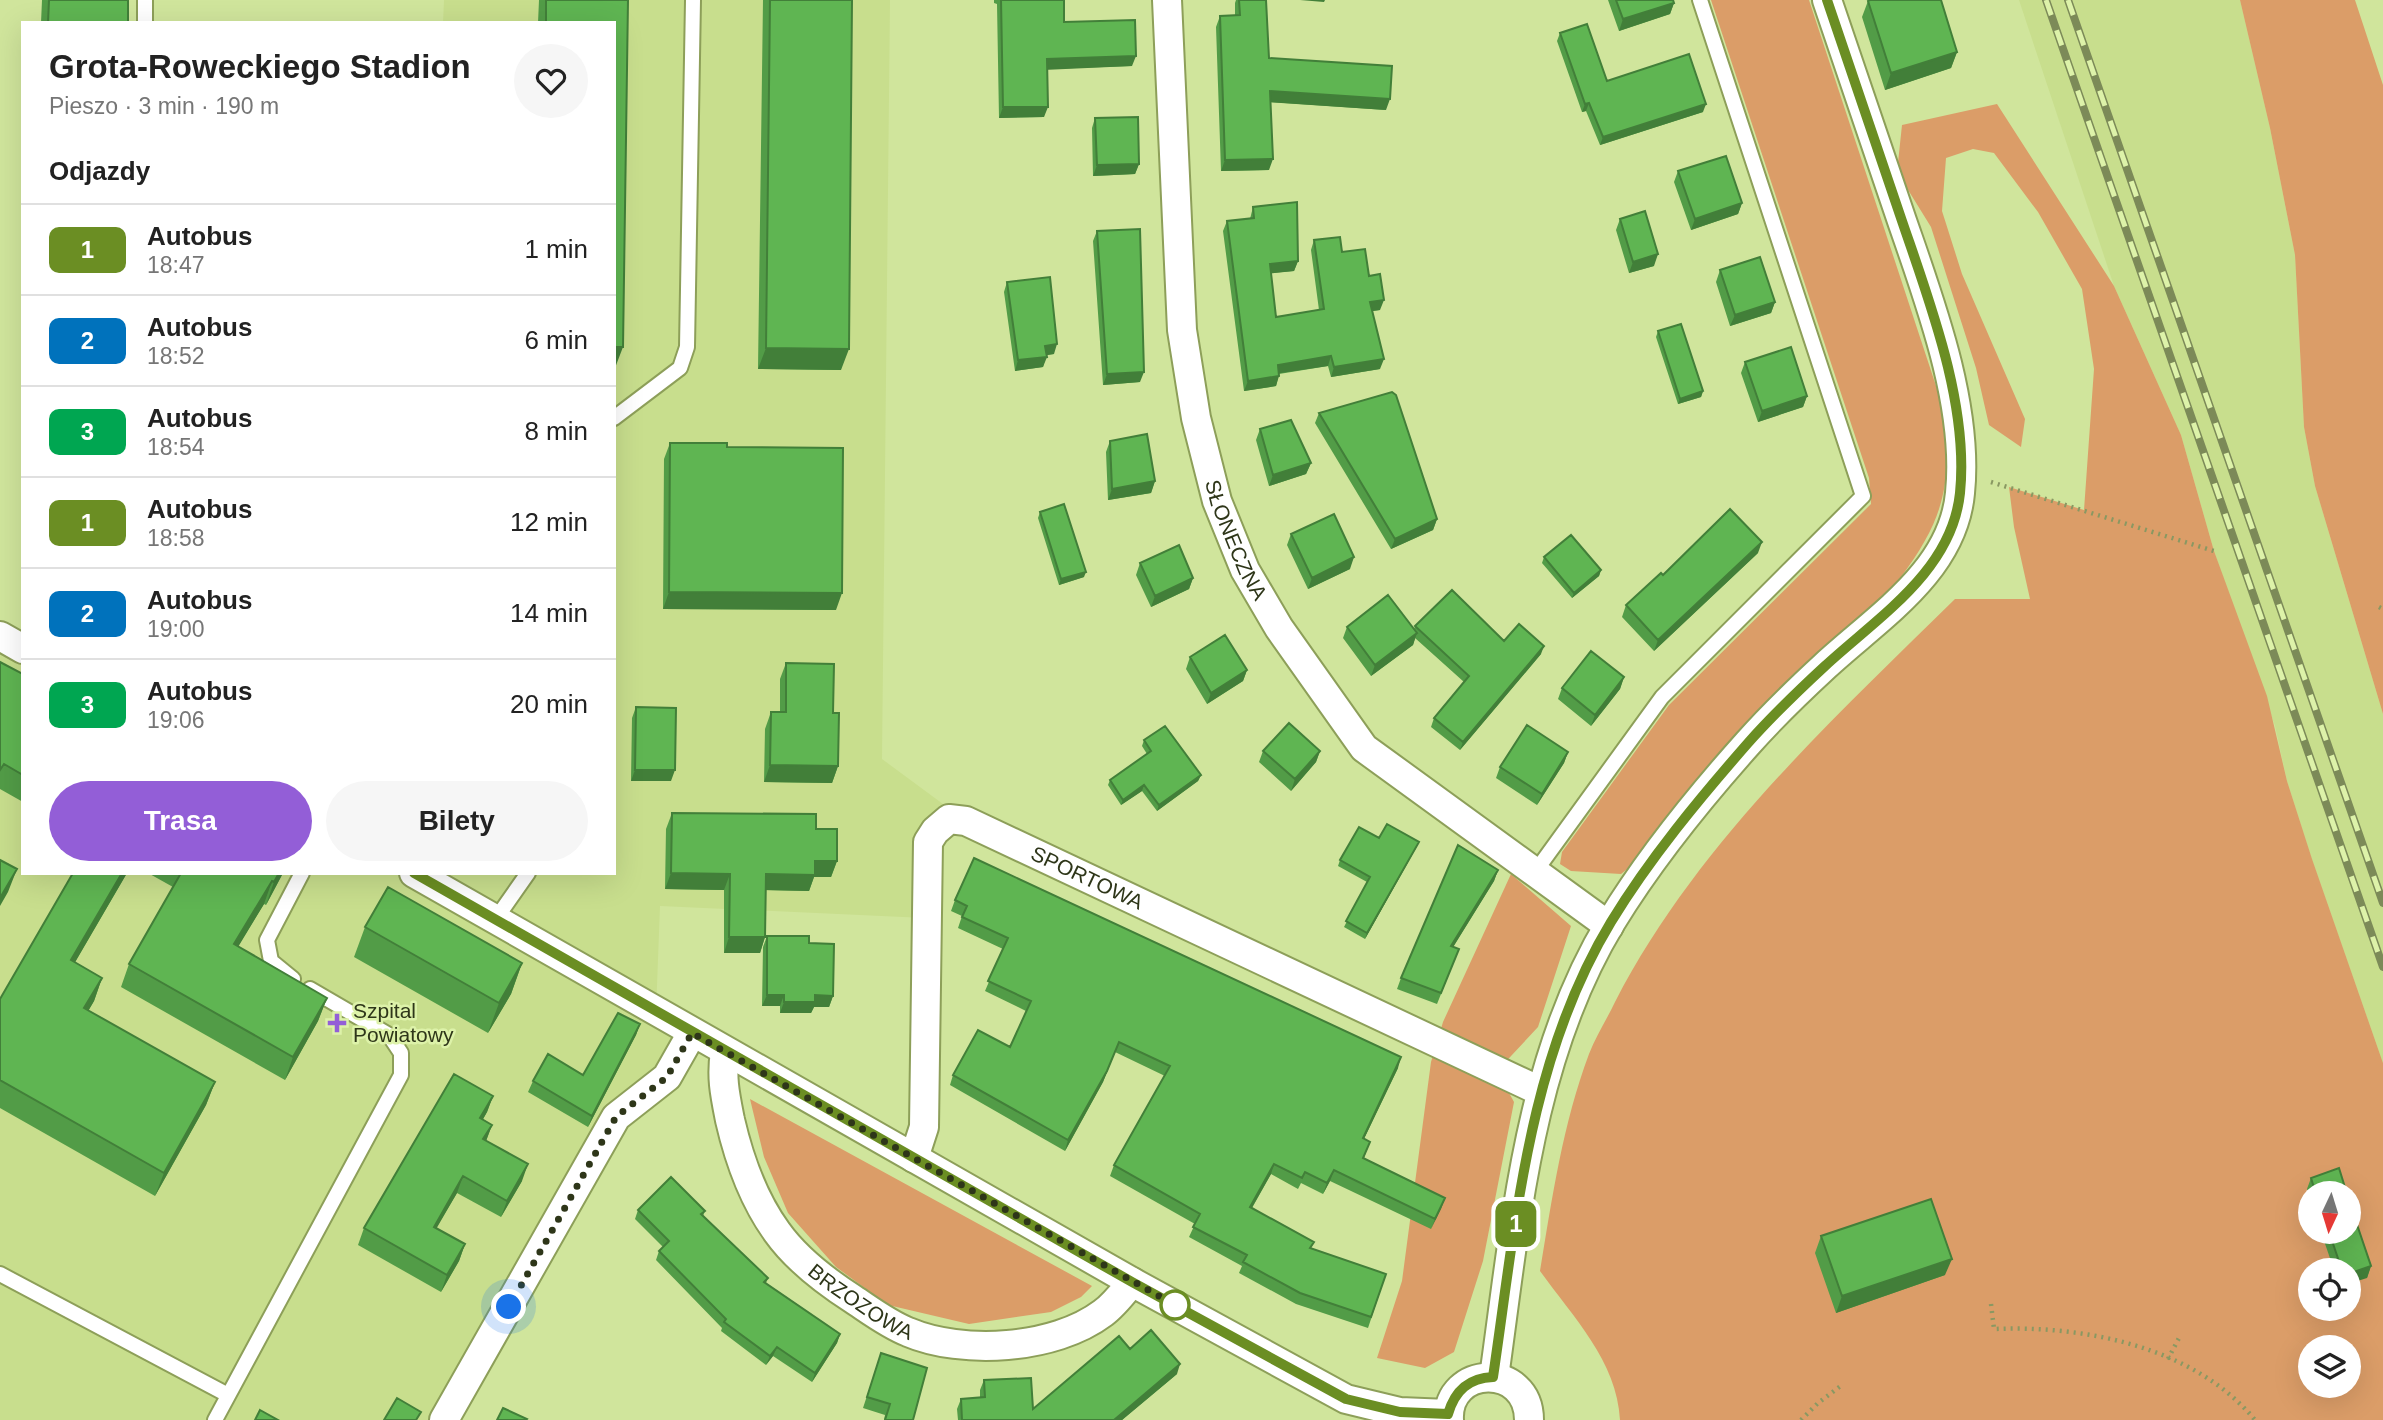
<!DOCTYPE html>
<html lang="pl">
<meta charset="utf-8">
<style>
:root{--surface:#fff;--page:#f6f6f6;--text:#222;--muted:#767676;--line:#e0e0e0;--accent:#935ed7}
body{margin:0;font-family:Helvetica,sans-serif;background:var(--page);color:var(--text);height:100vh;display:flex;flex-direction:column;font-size:26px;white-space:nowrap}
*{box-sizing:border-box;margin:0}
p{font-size:23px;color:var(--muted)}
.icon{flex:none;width:38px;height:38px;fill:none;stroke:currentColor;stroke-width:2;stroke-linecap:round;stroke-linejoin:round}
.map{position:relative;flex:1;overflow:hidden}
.side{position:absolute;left:21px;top:21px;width:595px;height:854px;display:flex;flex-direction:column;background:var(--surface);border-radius:0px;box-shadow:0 7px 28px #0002}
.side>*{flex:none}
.badge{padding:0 14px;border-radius:10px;font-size:24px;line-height:46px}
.needle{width:46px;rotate:184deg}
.controls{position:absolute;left:2298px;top:1181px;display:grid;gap:14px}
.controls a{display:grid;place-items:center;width:63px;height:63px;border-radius:50%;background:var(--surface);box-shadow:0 7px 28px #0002;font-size:35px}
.you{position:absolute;width:35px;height:35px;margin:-18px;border:5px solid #fff;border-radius:50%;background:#1a73e8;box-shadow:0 0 0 10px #1a73e833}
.map>.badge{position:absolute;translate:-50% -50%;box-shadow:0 0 0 4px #fff}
h2{padding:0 28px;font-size:26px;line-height:63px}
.round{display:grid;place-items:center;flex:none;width:74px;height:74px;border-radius:37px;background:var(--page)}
.summary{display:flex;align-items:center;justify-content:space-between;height:119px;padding:0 28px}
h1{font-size:33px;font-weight:800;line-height:52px}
.cta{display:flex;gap:14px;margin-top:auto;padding:14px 28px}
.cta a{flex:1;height:80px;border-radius:42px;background:var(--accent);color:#fff;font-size:28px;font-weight:800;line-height:80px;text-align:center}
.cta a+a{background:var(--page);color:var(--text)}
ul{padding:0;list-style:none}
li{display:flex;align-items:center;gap:21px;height:91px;padding:0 28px;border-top:2px solid var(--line)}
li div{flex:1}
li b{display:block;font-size:26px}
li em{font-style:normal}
li .badge{min-width:77px;font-weight:700;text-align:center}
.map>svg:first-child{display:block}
</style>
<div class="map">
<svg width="2383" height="1420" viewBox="0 0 2383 1420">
<rect width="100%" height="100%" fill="#d0e59c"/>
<!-- built -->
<path fill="#c8de8d" d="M444 0H890L882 759 966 821 935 831 925 918 660 906 656 1012 692 1033 616 1117 438 1420H0V636L23 649V873H614V23H443Z
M2019 0H2240L2270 128 2295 255 2304 427 2315 486 2383 714V1063L2312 860 2287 781 2275 726 2214 551 2181 435 2114 286Z"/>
<!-- green -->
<path fill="#db9d68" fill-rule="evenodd" d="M1711 0H1809L1940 398C1954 475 1948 514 1901 577L1636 862 1621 874 1571 871 1560 864 1562 852 1669 705 1871 504 1869 478Z
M2240 0H2355L2383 85V714L2315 486 2304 427 2295 255 2270 128Z
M1997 104 2114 286 2181 435 2214 551 2267 696 2287 781 2312 859 2383 1063V1420H1620C1617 1361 1573 1317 1540 1271 1552 1198 1563 1123 1589 1054 1596 1036 1607 1019 1615 1002 1696 845 1830 722 1955 599H2030L2014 527 2009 487 2084 510 2094 369 2082 289 2038 212 1994 153 1973 149 1946 158 1942 211 1962 274 2025 419 2021 447 1989 425 1976 368 1931 227 1897 172 1902 125ZM2310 1194H2348V1232H2310ZM2310 1270H2348V1309H2310ZM2310 1348H2348V1386H2310Z
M1511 874 1571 926 1538 1027 1497 1071 1514 1102 1483 1261 1454 1352 1425 1368 1377 1358 1402 1281 1431 1062 1443 1022Z
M750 1099 1092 1286 1081 1297 1051 1312 969 1324 888 1305 836 1267 788 1213 764 1157Z"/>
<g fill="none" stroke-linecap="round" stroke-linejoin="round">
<!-- service casing -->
<g stroke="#8d9f59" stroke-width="18">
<path id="service" d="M145 0V23
M614 418 680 368 687 347 693 0
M1535 872 1662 697 1863 496 1700 0
M495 920 528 873
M293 979 271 961 267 940 302 873
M0 1274 228 1395
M215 1420 401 1075V1053L389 1035 310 989"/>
</g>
<!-- minor casing -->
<g stroke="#8d9f59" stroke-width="32">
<g id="minor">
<path id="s1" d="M1167 0 1182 330 1196 418 1217 501 1245 570 1279 628 1364 748 1609 926"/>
<path d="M0 636 23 649"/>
<path d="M414 873 1132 1282 1346 1399 1400 1412 1448 1414"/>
<path id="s2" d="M725 1052C721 1077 725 1095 730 1120 739 1159 753 1199 777 1232 797 1260 825 1281 853 1299 871 1311 888 1324 908 1332 962 1355 1054 1350 1103 1313 1114 1305 1123 1293 1132 1282"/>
<path id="s3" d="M914 1158 924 1127 928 842 935 831 949 819 966 821 1540 1091"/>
<path d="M1494 1377C1516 1222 1528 1059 1611 922 1650 858 1698 799 1748 743 1772 716 1799 690 1825 666 1878 617 1953 571 1960 493 1969 406 1930 302 1902 221 1877 147 1852 74 1827 0"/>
<path d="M444 1420 616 1117 667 1077 692 1033"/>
<path d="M1449 1420C1446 1365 1529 1362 1529 1420"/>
</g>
</g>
<!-- path -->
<path stroke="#899862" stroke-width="4.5" stroke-dasharray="2 5" stroke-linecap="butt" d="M1991 482 2214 551
M2379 607 2383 609
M1991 1304 1994 1329C2084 1325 2195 1347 2255 1420
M2168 1359 2179 1338
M1801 1420 1818 1403 1842 1385"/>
<!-- service -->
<use href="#service" stroke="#fff" stroke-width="14"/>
<!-- minor -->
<use href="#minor" stroke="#fff" stroke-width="28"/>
<!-- rail casing -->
<g stroke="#7c8a58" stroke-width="8">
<path id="rail" d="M2046 0 2383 967
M2068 0 2383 903"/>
</g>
<!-- rail -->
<use href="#rail" stroke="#ddf2a9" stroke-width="5" stroke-dasharray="16" stroke-linecap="butt"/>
</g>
<!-- wall -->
<path fill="#529c47" d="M42 0H128V23H41Z
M539 0H628L615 368 614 23H538Z
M763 0H852L841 370 758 369Z
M994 0H1064V22L1132 66 1047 69 1044 117 999 118 997 4 994 3Z
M1236 0H1266L1269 58 1386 110 1270 102 1269 170 1221 171 1216 27 1220 16 1235 15V3Z
M1608 0H1673L1674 3 1670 14 1619 31Z
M1868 1 1957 52 1951 68 1885 90 1862 17Z
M1560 33 1607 81 1703 112 1600 145 1586 111 1582 112 1557 41Z
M1095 118 1139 164 1135 174 1093 176 1092 128Z
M1678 171 1742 203 1738 214 1691 230 1674 182Z
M1253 207 1298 261 1294 271 1271 273 1276 317 1319 310 1311 250 1314 240 1342 252 1369 276 1380 310 1372 311 1380 369 1331 377 1328 366 1279 374 1276 386 1244 391 1223 231 1227 221 1250 219Z
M1620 219 1654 266 1629 273 1616 230Z
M1097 231 1140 382 1103 385 1093 241Z
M1720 270 1775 302 1771 313 1730 326 1716 282Z
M1007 282 1054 354 1046 355 1043 367 1015 371 1004 292Z
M1658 331 1703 391 1701 397 1678 404 1656 337Z
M1745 362 1807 396 1803 407 1758 422 1741 373Z
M1319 413 1437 519 1433 530 1391 549 1315 423Z
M1260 429 1311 463 1306 474 1269 486 1256 440Z
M1110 441 1155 481 1151 493 1108 500 1106 452Z
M670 443 727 447 836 610 663 609 664 459Z
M1040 512 1084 577 1059 585 1038 518Z
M1291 534 1350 569 1308 589 1287 545Z
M1758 553 1654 651 1622 617 1626 605 1663 575Z
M1544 557 1601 570 1599 576 1572 598 1542 563Z
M1140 563 1193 578 1189 589 1151 607 1136 575Z
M1415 626 1504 641 1541 654 1460 750 1431 727 1434 718 1464 682 1415 638 1413 645 1371 676 1343 638 1347 627 1414 629Z
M1190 657 1247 670 1243 681 1207 704 1186 669Z
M0 662 23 674V802L0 789Z
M786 663 833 713 838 766 832 783 764 782 765 729 771 712H780V679Z
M1624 677 1620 689 1591 726 1558 699 1562 688Z
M636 707 671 781H631L632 718Z
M1144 740 1201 775 1198 781 1157 811 1142 791 1121 805 1108 785 1110 780 1147 754 1142 746Z
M1263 751H1320L1316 762 1291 791 1259 762Z
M1568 752 1564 763 1537 805 1496 778 1500 767Z
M672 813 816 829 837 861 831 877H814L809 891 766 890 765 937 760 953H724V890L665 889 666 829Z
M1379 838 1419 842 1416 848 1365 939 1344 927 1367 882 1338 866 1340 860Z
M1498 870 1494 881 1453 947 1459 949 1437 1004 1397 989 1401 978Z
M127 873 75 962 102 978 94 1001 88 1011 215 1082 206 1105 155 1196 0 1108V999Z
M148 873H283L266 905 264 904 238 946 327 998 318 1021 285 1080 121 987 129 964 173 887Z
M955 900 1398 1068 1364 1139 1366 1152 1364 1158 1445 1198 1431 1229 1330 1181 1323 1194 1301 1183 1298 1189 1271 1174 1252 1208 1311 1249 1386 1274 1368 1328 1296 1304 1239 1273 1242 1266 1189 1237 1195 1224 1110 1176 1114 1165 1165 1076 1115 1052 1103 1082 1065 1151 950 1085 953 1075 1010 1047 1026 1011 985 991 1003 949 958 928 962 916 951 911Z
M365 927 522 963 511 994 488 1033 354 957Z
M767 936 809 943 833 996 829 1007H814L811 1013H780V1006H762L763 947Z
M640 1024 636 1035 588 1127 528 1092 533 1081 583 1075Z
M493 1096 487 1112 483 1119 492 1125 486 1141 522 1181 501 1217 457 1193 436 1228 465 1244 459 1261 441 1292 358 1245 364 1228Z
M2311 1178 2347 1194H2310V1198L2307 1189Z
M638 1210 705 1211 703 1216 768 1278 766 1283 840 1334 837 1343 812 1382 773 1356 766 1365 721 1331 722 1328 656 1260 659 1251 663 1247 635 1219Z
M2321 1232H2348L2371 1266 2367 1278 2348 1270H2334Z
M1821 1236 1945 1275 1836 1313 1815 1253Z
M1130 1349 1177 1374 1122 1420H958L957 1409 961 1399 980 1398V1390L984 1380 1033 1409Z
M881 1353 913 1420H884L885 1415 863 1408Z"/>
<!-- shaded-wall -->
<path fill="#427f39" d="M1300 0H1325L1324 2Z
M1674 3 1670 14 1619 31 1623 19Z
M1957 52 1951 68 1885 90 1891 73Z
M1136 56 1132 66 1043 70 1047 59Z
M1270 91 1390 99 1386 110 1266 102Z
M1589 103 1586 111 1582 112 1585 104Z
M1706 104 1703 112 1600 145 1603 137Z
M1003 107H1048L1044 117 999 118Z
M1273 159 1269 170 1221 171 1225 160Z
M1139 164 1135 174 1093 176 1097 165Z
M1742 203 1738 214 1691 230 1695 219Z
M1658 254 1654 266 1629 273 1633 262Z
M1298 261 1294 271 1266 274 1270 264Z
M1384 300 1380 310 1366 312 1370 302Z
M1775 302 1771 313 1730 326 1735 315Z
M1057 344 1054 354 1041 356 1045 346Z
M614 347H623L615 368H614Z
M766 348 849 349 841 370 758 369Z
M1331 356 1328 366 1274 374 1278 365Z
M1047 357 1043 367 1015 371 1018 360Z
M1384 359 1380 369 1331 377 1334 367Z
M1144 372 1140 382 1103 385 1107 374Z
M1279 376 1276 386 1244 391 1248 381Z
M1703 391 1701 397 1678 404 1680 399Z
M1807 396 1803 407 1758 422 1762 411Z
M1311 463 1306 474 1269 486 1273 475Z
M1155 481 1151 493 1108 500 1112 489Z
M1437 519 1433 530 1391 549 1395 539Z
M1762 542 1758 553 1654 651 1658 640Z
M1354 557 1350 569 1308 589 1312 578Z
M1601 570 1599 576 1572 598 1574 593Z
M1086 572 1084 577 1059 585 1061 579Z
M1193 578 1189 589 1151 607 1155 596Z
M669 592 842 593 836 610 663 609Z
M1417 633 1413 645 1371 676 1375 665Z
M1544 646 1541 654 1460 750 1463 742Z
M1247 670 1243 681 1207 704 1211 693Z
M1624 677 1620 689 1591 726 1595 715Z
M1320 751 1316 762 1291 791 1295 779Z
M1568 752 1564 763 1537 805 1542 794Z
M770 765 838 766 832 783 764 782Z
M635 770H675L671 781H631Z
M1201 775 1198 781 1157 811 1159 805Z
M1144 785 1142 791 1121 805 1123 800Z
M1419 842 1416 848 1365 939 1367 933Z
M815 861H837L831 877H814L809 891 760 890 766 874Z
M17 869 8 892 0 906V898Z
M1498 870 1494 881 1447 957 1451 946Z
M122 873H127L63 983 71 960Z
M279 873H283L266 905 274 882Z
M671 873 730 874 724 890 665 889Z
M272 881 264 904 226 967 234 944Z
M729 937H765L760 953H724Z
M522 963 511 994 488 1033 499 1003Z
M102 978 94 1001 76 1032 84 1008Z
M767 995H784L780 1006H762Z
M815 995 833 996 829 1007H814L811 1013H780L784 1002Z
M327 998 318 1021 285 1080 293 1057Z
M640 1024 636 1035 588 1127 592 1116Z
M1115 1052 1103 1082 1065 1151 1068 1140Z
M1401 1057 1398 1068 1359 1149 1363 1138Z
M215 1082 206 1105 155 1196 164 1173Z
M493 1096 487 1112 474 1135 480 1118Z
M492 1125 486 1141 483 1139Z
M528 1164 522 1181 501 1217 507 1201Z
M1274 1164 1271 1174 1246 1218 1250 1207Z
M1334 1170 1330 1181 1323 1194 1327 1183Z
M463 1176 457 1193 428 1243 434 1227Z
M1445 1198 1441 1209 1431 1229 1435 1219Z
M465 1244 459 1261 441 1292 447 1275Z
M1952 1259 1945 1275 1836 1313 1842 1296Z
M2371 1266 2367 1278 2348 1284V1274Z
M840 1334 837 1343 812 1382 815 1373Z
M777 1347 773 1356 766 1365 770 1356Z
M1180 1364 1177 1374 1122 1420H1114Z"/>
<!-- building -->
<path fill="#5fb552" stroke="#427f39" stroke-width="2" d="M49 0H128V23H48Z
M546 0H628L623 347H614V23H546Z
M770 0H852L849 349 766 348Z
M1001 0H1064V22L1135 20 1136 56 1047 59 1048 107H1003Z
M1239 0H1266L1269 58 1392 66 1390 99 1270 91 1273 159 1225 160 1220 16 1240 15Z
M1616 0H1673L1674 3 1623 19Z
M1870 0H1941L1957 52 1891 73 1868 1Z
M1587 24 1607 81 1689 54 1706 104 1603 137 1589 103 1585 104 1560 33Z
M1138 117 1139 164 1097 165 1095 118Z
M1726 156 1742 203 1695 219 1678 171Z
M1297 202 1298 261 1270 264 1276 317 1324 309 1314 240 1340 237 1342 252 1365 249 1369 276 1380 274 1384 300 1370 302 1384 359 1334 367 1331 356 1278 365 1279 376 1248 381 1227 221 1254 218 1253 207Z
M1645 211 1658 254 1633 262 1620 219Z
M1140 229 1144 372 1107 374 1097 231Z
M1760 257 1775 302 1735 315 1720 270Z
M1050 277 1057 344 1045 346 1047 357 1018 360 1007 282Z
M1681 324 1703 391 1680 399 1658 331Z
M1791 347 1807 396 1762 411 1745 362Z
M1392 392 1396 395 1437 519 1395 539 1319 413Z
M1291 420 1311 463 1273 475 1260 429Z
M1147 434 1155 481 1112 489 1110 441Z
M670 443H727V447L843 448 842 593 669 592Z
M1064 504 1086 572 1061 579 1040 512Z
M1730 509 1762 542 1658 640 1626 605 1661 573 1663 575Z
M1334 514 1354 557 1312 578 1291 534Z
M1571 535 1601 570 1574 593 1544 557Z
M1179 545 1193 578 1155 596 1140 563Z
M1452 590 1504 641 1519 624 1544 646 1463 742 1434 718 1469 676 1415 626Z
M1388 595 1417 633 1375 665 1347 627Z
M1225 635 1247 670 1211 693 1190 657Z
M1591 651 1624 677 1595 715 1562 688Z
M0 662 23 674V775L4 764 0 770Z
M786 663 834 664 833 713H839L838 766 770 765 771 712H786Z
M636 707 676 708 675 770H635Z
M1289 723 1320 751 1295 779 1263 751Z
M1527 725 1568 752 1542 794 1500 767Z
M1165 726 1201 775 1159 805 1144 785 1123 800 1110 780 1151 751 1144 740Z
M672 813 816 814V829H837V861H815V875L766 874 765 937H729L730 874 671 873Z
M1387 824 1419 842 1367 933 1346 921 1370 877 1340 860 1359 827 1379 838Z
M1458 845 1498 870 1451 946 1459 949 1441 993 1401 978Z
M974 858 1401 1057 1363 1138 1370 1142 1363 1158 1445 1198 1435 1219 1334 1170 1327 1183 1305 1172 1302 1178 1274 1164 1250 1207 1314 1242 1310 1248 1386 1274 1371 1317 1300 1293 1243 1262 1247 1255 1193 1227 1200 1214 1114 1165 1170 1066 1119 1042 1107 1071 1068 1140 953 1075 978 1030 1010 1047 1031 1001 988 981 1008 938 962 917 967 906 955 900Z
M0 860 17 869 0 898Z
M73 873H122L71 960 102 978 84 1008 215 1082 164 1173 0 1080V999Z
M181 873H279L274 882 272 881 234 944 327 998 293 1057 129 964Z
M388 887 522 963 499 1003 365 927Z
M767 936H809V943L834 944 833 996 815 995V1002H784V995H767Z
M618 1013 640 1024 592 1116 533 1081 548 1054 583 1075Z
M454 1074 493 1096 480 1118 492 1125 483 1139 528 1164 507 1201 463 1176 434 1227 465 1244 447 1275 364 1228Z
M2339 1168 2347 1194H2316L2311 1178Z
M671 1177 705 1211 701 1214 768 1278 764 1282 840 1334 815 1373 777 1347 770 1356 724 1322 726 1319 659 1251 669 1241 638 1210Z
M2348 1198 2371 1266 2348 1274V1270H2342L2329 1232H2348Z
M1931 1199 1952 1259 1842 1296 1821 1236Z
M1151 1330 1180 1364 1114 1420H962L961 1399 985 1397 984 1380 1031 1378 1033 1409 1119 1336 1130 1349Z
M881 1353 927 1368 913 1420H885L890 1404 867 1397Z
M397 1398 421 1412 416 1420H384Z
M503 1408 527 1419 526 1420H497Z
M260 1410 278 1420H255Z"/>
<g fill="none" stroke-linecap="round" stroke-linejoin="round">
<!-- line casing -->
<g stroke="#fff" stroke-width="16">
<path id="line" d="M414 873 1132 1282 1346 1399 1400 1412 1448 1414C1455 1390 1469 1378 1493 1377 1516 1222 1528 1059 1611 922 1650 858 1699 799 1748 743 1772 716 1799 690 1825 666 1878 617 1952 571 1960 493 1969 405 1930 303 1902 221 1877 147 1852 74 1827 0"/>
</g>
<!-- line -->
<use href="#line" stroke="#6b8e23" stroke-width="10"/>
<!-- walk -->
<path stroke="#2e3619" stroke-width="7" stroke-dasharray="0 12.6" d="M509 1307 616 1117 667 1077 692 1033 1175 1305"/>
</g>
<!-- markers -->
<path fill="#935ed7" stroke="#ddf2a9" stroke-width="2.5" d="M333.5 1012.5h7v7h7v7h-7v7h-7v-7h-7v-7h7z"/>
<circle fill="#fff" stroke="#6b8e23" stroke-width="3.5" cx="1175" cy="1305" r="14"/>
<g text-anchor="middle" stroke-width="5" stroke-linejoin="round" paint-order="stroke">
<!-- street labels -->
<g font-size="21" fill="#2e3619" stroke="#ddf2a9">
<text dy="7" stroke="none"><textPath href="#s1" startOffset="548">SŁONECZNA</textPath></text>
<text dy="7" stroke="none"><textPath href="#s3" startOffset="500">SPORTOWA</textPath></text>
<text dy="7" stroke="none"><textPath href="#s2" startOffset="301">BRZOZOWA</textPath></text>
</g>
<!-- poi labels -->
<g font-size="21" fill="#2e3619" stroke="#ddf2a9" text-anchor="start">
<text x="353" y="1018">Szpital<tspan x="353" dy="24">Powiatowy</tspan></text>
</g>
</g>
</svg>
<div class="controls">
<a><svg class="needle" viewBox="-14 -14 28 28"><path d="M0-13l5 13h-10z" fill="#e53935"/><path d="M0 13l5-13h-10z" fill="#767676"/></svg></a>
<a><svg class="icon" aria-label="locate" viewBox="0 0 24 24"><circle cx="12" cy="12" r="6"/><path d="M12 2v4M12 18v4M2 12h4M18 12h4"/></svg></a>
<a><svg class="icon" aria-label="layers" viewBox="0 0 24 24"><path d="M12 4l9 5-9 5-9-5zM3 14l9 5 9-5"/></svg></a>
</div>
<div class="you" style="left:509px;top:1307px"></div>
<b class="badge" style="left:1516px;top:1224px;background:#6b8e23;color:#fff">1</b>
<section class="side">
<div class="summary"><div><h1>Grota-Roweckiego Stadion</h1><p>Pieszo · 3 min · 190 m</p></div><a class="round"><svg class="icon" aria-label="heart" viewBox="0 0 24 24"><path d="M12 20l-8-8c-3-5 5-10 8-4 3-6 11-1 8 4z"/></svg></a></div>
<h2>Odjazdy</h2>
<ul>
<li><span class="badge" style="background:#6b8e23;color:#fff">1</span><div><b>Autobus</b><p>18:47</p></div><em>1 min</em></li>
<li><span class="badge" style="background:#0072bc;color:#fff">2</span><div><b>Autobus</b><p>18:52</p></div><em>6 min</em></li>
<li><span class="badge" style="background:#00a651;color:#fff">3</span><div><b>Autobus</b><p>18:54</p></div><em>8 min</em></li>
<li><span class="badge" style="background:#6b8e23;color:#fff">1</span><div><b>Autobus</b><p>18:58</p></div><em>12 min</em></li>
<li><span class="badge" style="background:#0072bc;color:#fff">2</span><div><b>Autobus</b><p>19:00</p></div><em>14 min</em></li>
<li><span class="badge" style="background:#00a651;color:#fff">3</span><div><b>Autobus</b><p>19:06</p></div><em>20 min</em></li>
</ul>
<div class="cta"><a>Trasa</a><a>Bilety</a></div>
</section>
</div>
